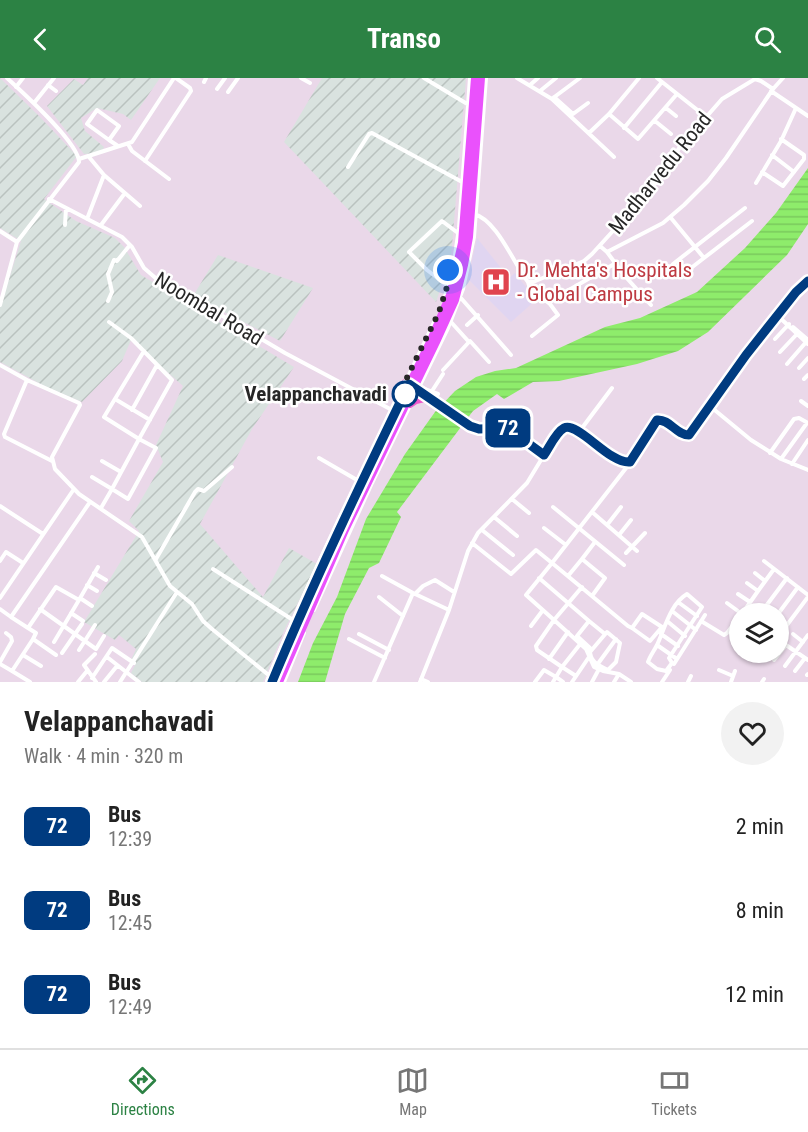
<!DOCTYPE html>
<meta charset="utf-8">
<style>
:root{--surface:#fff;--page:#f2f2f2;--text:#222;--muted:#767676;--line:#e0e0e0;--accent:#2c8244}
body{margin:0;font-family:"Roboto Condensed",sans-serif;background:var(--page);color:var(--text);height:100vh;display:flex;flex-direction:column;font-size:22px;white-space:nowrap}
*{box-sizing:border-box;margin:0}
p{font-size:20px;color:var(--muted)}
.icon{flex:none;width:33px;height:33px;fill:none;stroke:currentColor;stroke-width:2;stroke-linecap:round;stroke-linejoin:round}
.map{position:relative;height:604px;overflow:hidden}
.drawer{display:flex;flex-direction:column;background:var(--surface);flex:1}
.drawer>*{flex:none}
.badge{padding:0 12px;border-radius:9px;font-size:21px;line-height:39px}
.controls{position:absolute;left:729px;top:525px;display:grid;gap:12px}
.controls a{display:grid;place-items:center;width:60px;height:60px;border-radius:50%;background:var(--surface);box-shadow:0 2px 4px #0004;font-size:30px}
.you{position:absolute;width:30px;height:30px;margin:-15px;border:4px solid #fff;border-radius:50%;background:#1a73e8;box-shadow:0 0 0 9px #1a73e833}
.map>.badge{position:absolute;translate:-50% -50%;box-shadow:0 0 0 3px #fff}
.round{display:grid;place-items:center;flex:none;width:63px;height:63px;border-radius:32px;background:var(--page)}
.head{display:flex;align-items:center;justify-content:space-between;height:102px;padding:0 24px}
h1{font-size:28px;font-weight:700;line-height:45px}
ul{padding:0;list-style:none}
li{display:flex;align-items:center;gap:18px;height:84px;padding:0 24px}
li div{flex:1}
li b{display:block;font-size:22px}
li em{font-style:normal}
li .badge{min-width:66px;font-weight:700;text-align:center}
header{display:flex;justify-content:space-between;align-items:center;height:78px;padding:0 24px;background:var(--accent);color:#fff;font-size:27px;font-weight:700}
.tab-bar{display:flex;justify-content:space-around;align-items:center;height:84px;border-top:2px solid var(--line);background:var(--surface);font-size:16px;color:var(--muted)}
.tab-bar a{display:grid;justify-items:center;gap:3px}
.tab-bar .on{color:var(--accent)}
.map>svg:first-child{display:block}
</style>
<header><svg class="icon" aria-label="back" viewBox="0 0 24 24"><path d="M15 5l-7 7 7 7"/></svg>Transo<svg class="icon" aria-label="search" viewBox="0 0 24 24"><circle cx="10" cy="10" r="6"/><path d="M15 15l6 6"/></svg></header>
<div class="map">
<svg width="808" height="604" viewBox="0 0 808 604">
<defs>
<pattern id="industrial-furrows" width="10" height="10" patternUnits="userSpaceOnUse" patternTransform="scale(1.5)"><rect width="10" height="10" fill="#d9e2df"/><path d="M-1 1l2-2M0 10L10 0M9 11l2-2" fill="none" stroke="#bac2bf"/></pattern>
<pattern id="water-rules" width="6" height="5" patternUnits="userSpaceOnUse" patternTransform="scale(1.5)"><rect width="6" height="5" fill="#8eec6b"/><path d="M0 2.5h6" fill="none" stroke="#7aca5d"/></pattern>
</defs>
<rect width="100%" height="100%" fill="#ead8e9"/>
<!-- industrial -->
<path fill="url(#industrial-furrows)" d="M0 0 39 38 77 78 44 121 76 143 115 160 124 169 141 197 294 289 252 351 200 446 263 519 289 470 317 486 284 553 263 604H142L131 595 136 585 131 582 136 571 119 557 115 562 84 544 139 453 129 443 163 384 156 367 183 308 131 262 122 283 82 324 46 309 0 284V229L21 163 0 150Z
M88 0H160L131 42 123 36 97 30 81 40 85 53 104 69 101 75 84 76 47 28 74 1 83 7Z
M322 0H466L451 180 436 224 284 64Z
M218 177 313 210 280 263 193 218Z"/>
<!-- medical -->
<path fill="#e0d5f1" d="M477 160 509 200 515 195 536 222 511 244 468 201Z"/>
<!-- water -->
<path fill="url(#water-rules)" d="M808 90V146L787 177 708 254 678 273 637 286 559 303 533 304 504 321 497 316 473 333 397 434 401 439 379 485 369 490 345 536 325 604H298L313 565 337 519 366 441 405 376 435 334 455 313 476 299 495 293 516 290 605 249 640 240 697 214 745 170 776 135Z"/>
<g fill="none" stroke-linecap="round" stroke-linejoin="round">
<!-- minor -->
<path stroke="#fff" stroke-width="4" d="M7 0C22 14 79 65 79 84L17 164
M301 0 310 5
M424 0 469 27
M517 0 552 21 614 79
M657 0 705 38
M204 4 206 0
M48 7 56 13
M530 7 538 0
M16 9 23 0
M217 11 225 0
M540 13 556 0
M771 13 808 38
M228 14 238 0
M554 19 573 36 588 25
M553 20 580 0
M34 25 54 0
M666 30 676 38
M609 36 638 61 677 16
M655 43 671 56
M624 50 662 4
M589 55 609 36 639 0
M109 62 87 46 97 32 119 48 109 62 118 68
M128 66 132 73 169 101
M772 77 794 94
M89 79 104 97 140 128
M79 81 132 64 174 0
M145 83 191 13 190 10 176 0
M348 89 369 56 372 55 464 105
M762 94 783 108 804 81V77L781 61
M756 105 781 63 796 30
M49 121 122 159 132 169 144 190 159 203 216 234 285 275 392 332
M474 136C497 142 514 186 528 204H533L584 183 592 176 652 110 680 69 722 21 755 1 761 3 773 11 783 0
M671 140 704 180 682 197
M87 141 104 97
M65 147 66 130
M101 147 125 115
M0 153 17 164 0 227
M600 168 607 174 663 145 684 127 708 103 726 80 773 11
M607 174 624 197 651 227
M704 180 752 143
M454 184 459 150 470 0
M673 186 745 130
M452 193 448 192 450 181H455
M528 204 530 211 550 226 558 237 532 258
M448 208 427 192 409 174 442 143 458 155
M460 219 511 277
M444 222 450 200
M108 223 112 214 108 196 114 182 117 183 130 167
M548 224 616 185
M778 238 808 266
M467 247 478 237
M793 249 808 262
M775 261 789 246
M470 263 489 284
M780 274 797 256
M787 286 807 263
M0 287 27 302 79 325 80 327 52 379 55 391 79 416 142 459 170 508 192 526 203 543 212 551 271 599
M799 290 808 280
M443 292 469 264 451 244
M804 301 808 297
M27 302 4 356 5 359 52 383
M419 309 438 316
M432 313 443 296
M115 321 150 342
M801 323 808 328
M711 329 751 362 781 381 808 392
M132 332 157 287
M477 345 481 347 497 343 509 349
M579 354 612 310
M770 375 794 341 799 340 808 345
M319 380 357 402
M781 381 807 345
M102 383 121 394
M630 385 552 485 628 548 632 550 650 563 662 549 642 536 632 550
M792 386 808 362
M92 399 112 411 139 361 104 339 144 273
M512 421 529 435
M0 428 43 456
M553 429 624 487
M101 430 112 411 128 421 156 370 139 361 172 302 131 260 109 244
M592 434 637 473
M494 439 517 458
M607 447 621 429
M544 450 566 467
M482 452 513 477
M619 457 631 442
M472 465 511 496 536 472 552 485 526 517 554 542 536 568 537 572 562 589 556 599 563 604
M626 475 645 455
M156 481 195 414 198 411 204 413 232 389
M0 483 6 474 23 485
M764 483 808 517
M213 491 293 542
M94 495 106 502
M755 495 765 503
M382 498 413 515 449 532
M568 498 582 481
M539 500 589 543
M747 505 758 513 774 491
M87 507 97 513
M582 509 554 542 586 571 594 589 603 593 619 596
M415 516 423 508 435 502 454 514
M687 516 702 529 669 580 672 585 666 593 657 591 648 584C650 578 654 573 657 567 665 550 670 526 687 516Z
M738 516 750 524
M592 518 605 500 582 481 595 464
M379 519 403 538
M0 520 74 411
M80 520 92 528
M79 522 98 489
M678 524 697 538
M727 525 742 536 758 513
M0 531 11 539 90 424
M40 531 96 571 104 558
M314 532 372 405 448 250 463 211 474 159 486 0
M672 533 696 552
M71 535 83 543
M760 536 787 500
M778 536 798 509
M11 539 28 550 56 509 79 522 54 564
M667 543 685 558
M701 543 724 557 727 555 740 538
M531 548 543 532
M28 550 36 555 33 561 56 577
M781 555 808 519
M359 556 389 572
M605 556 589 543 577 558 590 570C589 583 597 587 608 592
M661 556 678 568
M793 556 803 564
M349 561 385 580
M657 567 677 581
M79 572 95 547
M590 574 607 554 620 565 616 584 608 592
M62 575 82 546
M95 576 84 587 96 604
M23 577 41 588
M107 579 139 604
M549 581 568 554
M774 582 786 567 808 582
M0 584 12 563 11 559 6 555
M0 586 12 593 33 561
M674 586 705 537
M597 587 616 561
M785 588 808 557
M719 592 733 598
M12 593 30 604
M795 593 805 580
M807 597 808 596
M576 598 562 589 581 565
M92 600 112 570 134 585
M421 601 428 604
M78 604 87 593
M104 604 117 588
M120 604 177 514
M267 604C317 480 379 361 436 240
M284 604 304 555
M374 604 413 515
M420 604 449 532 468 473 478 455 527 405 544 377
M535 604 544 592 556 599 553 604
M572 604 589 579
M592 604 599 591
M614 604 619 596 631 604
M662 604 670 592
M688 604 691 598
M731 604 735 593
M762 604 764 601"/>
<!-- major -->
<path stroke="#ee59cc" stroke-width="6" d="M405 304 470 348 479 351 507 350 544 377C550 367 557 351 569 349 590 356 606 386 630 384L657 342C670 341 676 357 689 357L746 277 796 214 808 203
M410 327 416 323 429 320"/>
<!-- highway -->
<path stroke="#ea51fc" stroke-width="8" d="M272 604 294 552 351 426 431 262 450 217 462 165 475 0
M279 604 345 452 436 264 455 222 464 187 469 159 481 0"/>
</g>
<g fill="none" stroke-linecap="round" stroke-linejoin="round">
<!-- line casing -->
<g stroke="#fff" stroke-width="14">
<path id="line" d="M272 604C314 503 361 405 409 306L470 348 479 351 507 350 544 377C549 370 556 354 564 350 578 343 609 386 630 384L657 342C670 341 676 357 689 357L746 277 796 214 808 203"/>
</g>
<!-- line -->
<use href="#line" stroke="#003b80" stroke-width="9"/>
<!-- walk -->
<path stroke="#272727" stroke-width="6" stroke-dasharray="0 10.8" d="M405 316 400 314 439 234 452 193 448 192"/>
</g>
<!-- icons -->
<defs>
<g id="hospital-square" transform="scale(1.5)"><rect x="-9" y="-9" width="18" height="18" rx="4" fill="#e0444e" stroke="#fff"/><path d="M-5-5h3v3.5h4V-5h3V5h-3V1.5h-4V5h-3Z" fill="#fff"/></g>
</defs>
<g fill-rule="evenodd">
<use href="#hospital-square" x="496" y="204"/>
</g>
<!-- markers -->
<circle fill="#fff" stroke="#003b80" stroke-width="3" cx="405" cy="316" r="12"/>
<g text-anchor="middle" stroke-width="5" stroke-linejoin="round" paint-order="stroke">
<!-- street labels -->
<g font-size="21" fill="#272727" stroke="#fff">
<text transform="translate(660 95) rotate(-51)" y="7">Madharvedu Road</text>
<text transform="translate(209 231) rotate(31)" y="7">Noombal Road</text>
</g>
<!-- health labels -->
<g font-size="21" fill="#be3a42" stroke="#fff" text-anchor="start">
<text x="517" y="199">Dr. Mehta's Hospitals<tspan x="517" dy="24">- Global Campus</tspan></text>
</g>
<!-- stop labels -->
<g font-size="21" font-weight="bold" fill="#272727" stroke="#fff" text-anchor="end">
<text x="387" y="323">Velappanchavadi</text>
</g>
</g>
</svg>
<div class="controls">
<a><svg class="icon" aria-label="layers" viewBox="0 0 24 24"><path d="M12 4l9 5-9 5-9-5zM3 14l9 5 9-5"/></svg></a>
</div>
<div class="you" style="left:448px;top:192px"></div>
<b class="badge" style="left:508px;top:350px;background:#003b80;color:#fff">72</b>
</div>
<section class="drawer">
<div class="head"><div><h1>Velappanchavadi</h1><p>Walk · 4 min · 320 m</p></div><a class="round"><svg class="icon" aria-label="heart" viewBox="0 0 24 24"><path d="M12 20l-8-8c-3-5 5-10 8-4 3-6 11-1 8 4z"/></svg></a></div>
<ul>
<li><span class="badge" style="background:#003b80;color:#fff">72</span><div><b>Bus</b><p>12:39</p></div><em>2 min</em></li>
<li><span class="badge" style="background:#003b80;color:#fff">72</span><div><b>Bus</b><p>12:45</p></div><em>8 min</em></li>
<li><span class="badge" style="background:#003b80;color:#fff">72</span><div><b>Bus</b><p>12:49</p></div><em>12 min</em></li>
</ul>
</section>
<nav class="tab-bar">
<a class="on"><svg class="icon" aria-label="directions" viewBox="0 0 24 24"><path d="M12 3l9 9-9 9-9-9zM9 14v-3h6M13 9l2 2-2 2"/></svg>Directions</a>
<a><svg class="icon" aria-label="map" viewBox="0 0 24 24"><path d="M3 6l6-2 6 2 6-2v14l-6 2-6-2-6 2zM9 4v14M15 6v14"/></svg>Map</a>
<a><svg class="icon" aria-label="tickets" viewBox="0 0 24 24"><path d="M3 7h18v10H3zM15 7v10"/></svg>Tickets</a>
</nav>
